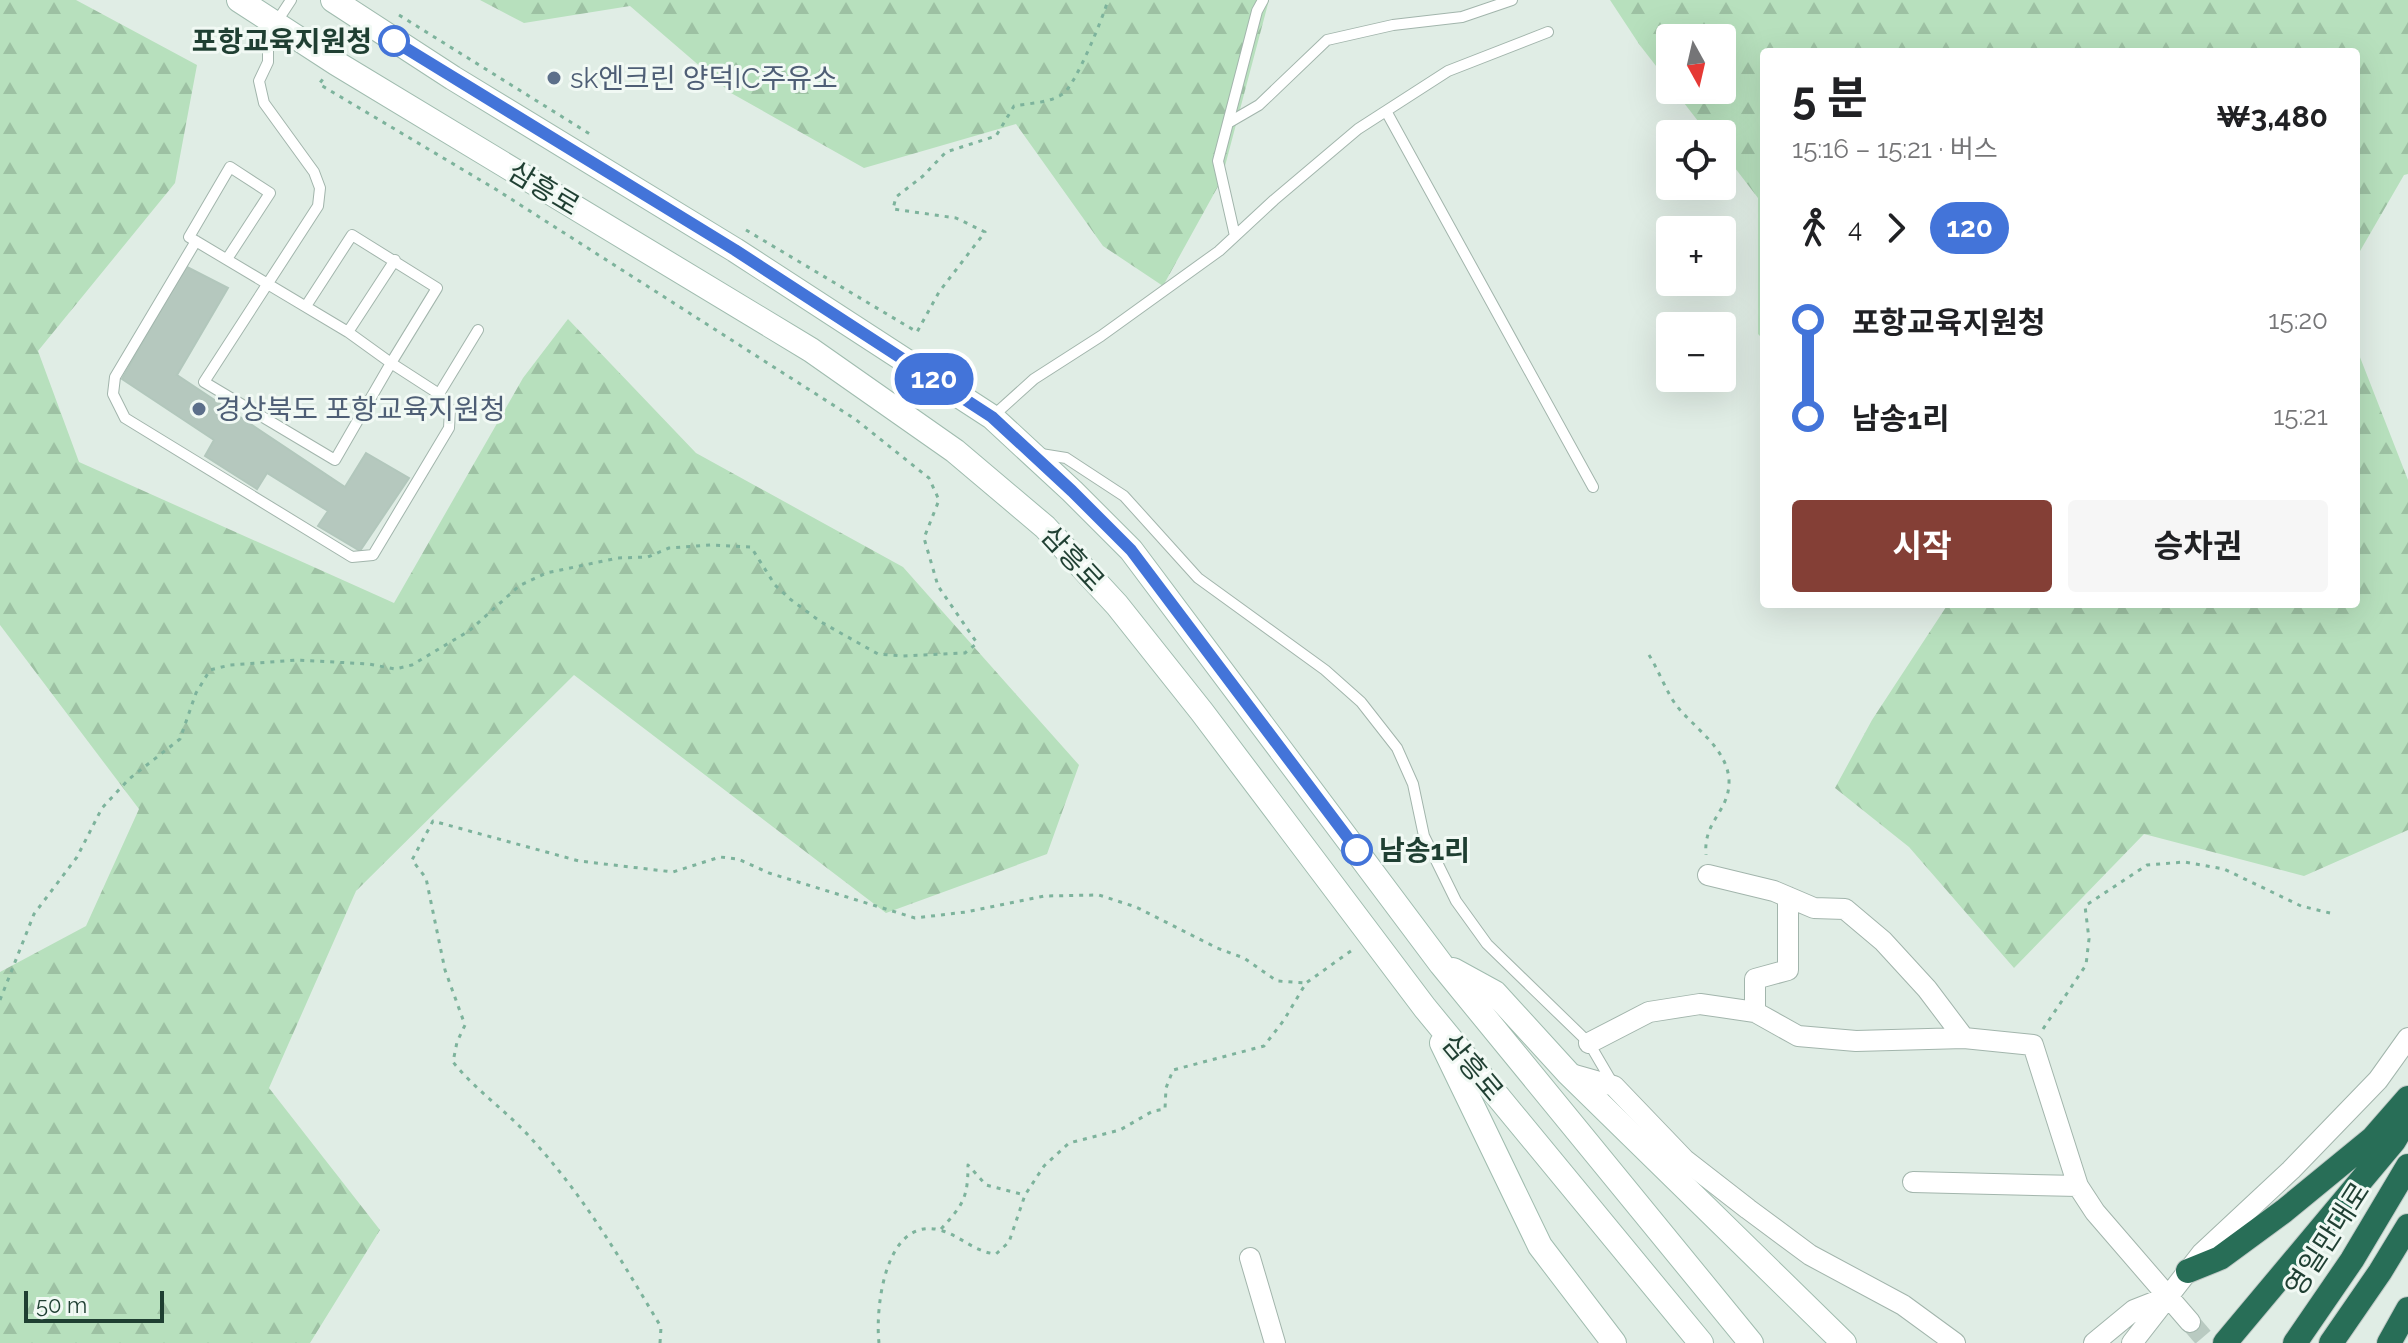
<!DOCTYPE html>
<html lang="ko">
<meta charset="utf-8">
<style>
:root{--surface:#fff;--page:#f6f6f6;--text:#202124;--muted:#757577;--accent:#843f36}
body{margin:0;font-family:Raleway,"Noto Sans KR",sans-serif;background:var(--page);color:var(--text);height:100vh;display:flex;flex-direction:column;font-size:30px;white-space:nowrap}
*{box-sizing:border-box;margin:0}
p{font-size:26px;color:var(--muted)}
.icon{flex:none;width:44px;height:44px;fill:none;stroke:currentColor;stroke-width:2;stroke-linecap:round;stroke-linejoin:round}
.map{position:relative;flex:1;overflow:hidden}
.drawer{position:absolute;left:1760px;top:48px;width:600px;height:560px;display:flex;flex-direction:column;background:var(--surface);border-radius:8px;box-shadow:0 8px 32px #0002}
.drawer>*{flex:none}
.badge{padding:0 16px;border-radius:26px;font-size:28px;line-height:52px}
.needle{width:52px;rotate:172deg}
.controls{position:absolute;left:1656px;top:24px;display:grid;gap:16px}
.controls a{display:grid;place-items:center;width:80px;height:80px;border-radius:8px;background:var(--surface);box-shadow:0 8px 32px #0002;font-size:40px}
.scale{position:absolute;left:24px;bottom:20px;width:140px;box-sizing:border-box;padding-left:8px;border:4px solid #1f3f32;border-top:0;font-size:22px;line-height:28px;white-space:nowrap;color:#1f3f32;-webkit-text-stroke:6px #f1f9f4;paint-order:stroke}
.map>.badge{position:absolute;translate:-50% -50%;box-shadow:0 0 0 4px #fff}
.legs{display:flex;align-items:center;gap:12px;height:88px;padding:0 32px;font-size:26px}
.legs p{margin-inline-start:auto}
.summary{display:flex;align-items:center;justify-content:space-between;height:136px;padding:0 32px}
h1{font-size:44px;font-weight:700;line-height:60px}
.action{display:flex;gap:16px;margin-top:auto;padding:16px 32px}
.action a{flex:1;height:92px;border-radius:8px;background:var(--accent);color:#fff;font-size:32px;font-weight:700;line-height:92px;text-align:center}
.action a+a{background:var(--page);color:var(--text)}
ul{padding:0 32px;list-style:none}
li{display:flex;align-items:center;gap:28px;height:96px;font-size:30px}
li i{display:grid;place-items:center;width:12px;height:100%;margin:0 10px;background:currentColor}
li i::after{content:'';width:20px;height:20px;margin:-10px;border:6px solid;border-radius:50%;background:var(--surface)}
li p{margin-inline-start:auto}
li:first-child i{background:linear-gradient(#0000 50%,currentColor 0)}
li:last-child i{background:linear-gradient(currentColor 50%,#0000 0)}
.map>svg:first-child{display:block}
</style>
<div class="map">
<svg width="2408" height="1343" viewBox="0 0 2408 1343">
<defs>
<pattern id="forest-firs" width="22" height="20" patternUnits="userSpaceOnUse" patternTransform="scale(2)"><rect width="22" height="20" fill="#b7e0bd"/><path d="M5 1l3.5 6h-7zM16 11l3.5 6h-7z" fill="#9dc1a3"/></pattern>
</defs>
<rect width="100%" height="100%" fill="#e0ede5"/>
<!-- forest -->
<path fill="url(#forest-firs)" d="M0 0H76L197 65 175 183 38 351 79 462 394 603 523 378 568 319 696 453 903 567 1079 765 1047 854 886 913 574 675 356 891 269 1088 380 1230 310 1343H0V972L86 926 139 809 0 625Z
M480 0H1269L1221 181 1163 286 1103 246 1016 124 864 168 731 93 630 6 524 23Z
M1610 0H2408V174L2404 175 2356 258V52H1764V340L1758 334V198L1722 151V134H1708L1674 90H1722V38H1670V84L1639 44Z
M2356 347 2408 480V830L2304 876 2144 834 2014 968 1909 847 1835 788 1872 720 1948 604H2356Z"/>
<!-- building -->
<path fill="#b5c8be" stroke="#b2c7bc" stroke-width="2" d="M185 266 228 288 177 375 345 487 366 453 409 478 360 551 318 526 328 511 267 473 257 489 205 456 214 440 122 379Z"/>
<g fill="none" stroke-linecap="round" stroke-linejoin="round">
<!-- street-tunnel -->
<path stroke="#b9cac1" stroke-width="20" stroke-dasharray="20 10" stroke-linecap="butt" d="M2190 1322 2208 1343"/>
<!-- lane casing -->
<g stroke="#a2b5ac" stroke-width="12">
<path id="lane" d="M1386 111 1593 487
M1228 123 1259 105 1327 40 1393 25 1462 17 1512 0
M1235 236 1218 161 1257 11 1263 0
M196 241 115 377 113 394 125 418 352 557 373 555 449 428 450 410 439 394 391 363 335 460 204 382 318 206 320 188 314 172 264 103 259 81 268 62V35L291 0
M227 259 270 193 230 167 189 237 348 332 391 363 437 288 352 235 306 306
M348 332 395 260
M439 394 478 330
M993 416 1034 379 1101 336 1219 251 1274 200 1358 129 1448 71 1548 32
M1041 454 1066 458 1124 496 1198 578 1325 670 1361 702 1397 748 1413 784 1424 836 1456 901 1487 944 1589 1043 1613 1084"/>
</g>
<!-- street casing -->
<g stroke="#a2b5ac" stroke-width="22">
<path id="street" d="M1708 875 1774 891 1814 908 1845 909 1883 941 1927 989 1964 1038 2033 1045 2078 1186 2095 1212 2190 1322
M1755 1012V979L1788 970V897
M1589 1043 1649 1012 1700 1004 1755 1012 1798 1036 1856 1041 1964 1038
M1568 1073 1614 1086 1685 1160 1748 1209 1810 1255 1903 1305 1955 1343
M1913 1182 2078 1186
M1250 1258 1275 1343
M2094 1343 2134 1310 2167 1297
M2132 1343 2202 1253 2291 1170 2378 1080 2408 1038"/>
</g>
<!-- secondary casing -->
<g stroke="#a0bcaf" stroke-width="26">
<path id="secondary" d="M239 0 336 63 811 350 955 451 1045 527 1117 605 1202 712 1425 1008 1701 1343
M333 0 453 78 735 250 992 417 1072 491 1131 550 1441 964 1751 1343
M1453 970 1495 993 1568 1073 1844 1343
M1442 1043 1540 1246 1614 1343"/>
</g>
<!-- highway casing -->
<g stroke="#c0c9c6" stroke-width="26">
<path id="highway" d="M2188 1271 2220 1258 2284 1211 2373 1138 2408 1098
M2225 1343 2394 1141 2408 1118
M2295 1343 2352 1260 2408 1166
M2331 1343 2380 1272 2408 1226
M2389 1343 2408 1309"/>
</g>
<!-- path -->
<path stroke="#7db39c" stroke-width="3" stroke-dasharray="4 6" stroke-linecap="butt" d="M399 15 593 136
M746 230 917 332 939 292 985 232 956 218 893 209 896 197 923 176 946 152 996 136 1014 106C1030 103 1051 103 1064 93 1076 83 1103 18 1108 0
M1649 655C1658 669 1667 693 1676 705 1694 728 1727 748 1729 780 1730 812 1703 820 1706 855
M0 1000 34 914 77 857 102 808 129 779 180 739 196 693 210 670 230 665 297 660 369 664 395 669 412 665 469 631 519 586 546 573 618 558 648 557 669 548 711 545 751 547 775 585 790 599 821 622 878 654 902 656 965 653 977 643 938 586 924 538 939 500 929 478 855 419 497 190 319 84 323 79
M2043 1029 2086 965 2089 939 2085 906 2147 865 2184 862 2224 869 2301 906 2330 913
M941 1229C963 1205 968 1198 968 1165L986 1185 1025 1195
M660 1343 661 1327C623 1263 586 1199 536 1144 511 1114 477 1092 453 1062L457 1042 465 1025 445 970 426 878 412 860 433 821 579 861 673 872 720 857 738 859 769 873 915 918 966 912 1044 896 1099 895 1136 907 1217 948 1244 958 1277 981 1306 983
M879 1343C875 1308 885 1216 940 1230 961 1236 974 1252 996 1254L1009 1242 1025 1195 1044 1166 1069 1143 1120 1130 1153 1111 1165 1109 1166 1088 1173 1070 1264 1046 1284 1020 1306 983 1355 948"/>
<!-- lane -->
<use href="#lane" stroke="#fff" stroke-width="10"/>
<!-- street -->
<use href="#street" stroke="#fff" stroke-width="20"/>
<!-- secondary -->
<use href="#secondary" stroke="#fff" stroke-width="24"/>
<!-- highway -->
<use href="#highway" stroke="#286e57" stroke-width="24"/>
</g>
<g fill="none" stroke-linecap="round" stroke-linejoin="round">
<!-- line-1 casing -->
<g stroke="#fff" stroke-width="18">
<path id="line-1" d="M394 41 735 250 992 417 1072 491 1131 550 1357 850"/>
</g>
<!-- line-1 -->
<use href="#line-1" stroke="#4374d9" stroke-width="12"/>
</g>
<!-- markers -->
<g fill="#fff" stroke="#4374d9" stroke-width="4">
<circle cx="394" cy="41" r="14"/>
<circle cx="1357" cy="850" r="14"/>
</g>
<g fill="#5c6f8a" stroke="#f1f9f4" stroke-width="3">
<circle cx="554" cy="78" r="8"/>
<circle cx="199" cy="409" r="8"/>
</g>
<g text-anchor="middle" stroke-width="6" stroke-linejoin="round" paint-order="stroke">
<!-- stop labels -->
<g font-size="28" font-weight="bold" fill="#1f3f32" stroke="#f1f9f4" text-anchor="end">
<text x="372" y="51">포항교육지원청</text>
<text x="1379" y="860" text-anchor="start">남송1리</text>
</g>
<!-- service labels -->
<g font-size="28" fill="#4e5e75" stroke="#f1f9f4" text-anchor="start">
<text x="570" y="88">sk엔크린 양덕IC주유소</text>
<text x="215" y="419">경상북도 포항교육지원청</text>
</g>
<!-- street labels -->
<g font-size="28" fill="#1f3f32" stroke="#f1f9f4">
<text transform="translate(544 188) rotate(31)" y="10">삼흥로</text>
<text transform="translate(1073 558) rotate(47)" y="10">삼흥로</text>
<text transform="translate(1473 1067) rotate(50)" y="10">삼흥로</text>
<text transform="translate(2327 1239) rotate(-57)" y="10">영일만대로</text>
</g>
</g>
</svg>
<div class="controls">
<a><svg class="needle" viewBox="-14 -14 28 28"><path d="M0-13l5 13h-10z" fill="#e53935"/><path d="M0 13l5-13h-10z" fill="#757577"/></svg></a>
<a><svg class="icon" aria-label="locate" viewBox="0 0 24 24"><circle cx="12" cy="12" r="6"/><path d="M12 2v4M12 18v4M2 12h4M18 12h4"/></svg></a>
<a>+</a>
<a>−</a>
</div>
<div class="scale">50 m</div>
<b class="badge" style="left:934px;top:379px;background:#4374d9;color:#fff">120</b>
<section class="drawer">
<div class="summary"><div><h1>5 분</h1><p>15:16 – 15:21 · 버스</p></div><b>₩3,480</b></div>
<div class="legs"><svg class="icon" aria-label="walk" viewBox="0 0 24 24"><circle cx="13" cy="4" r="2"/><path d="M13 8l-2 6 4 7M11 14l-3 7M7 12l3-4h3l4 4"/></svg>4<svg class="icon" aria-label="forward" viewBox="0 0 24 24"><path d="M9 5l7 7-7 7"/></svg><b class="badge" style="background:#4374d9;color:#fff">120</b></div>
<ul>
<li><i style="color:#4374d9"></i><b>포항교육지원청</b><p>15:20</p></li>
<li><i style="color:#4374d9"></i><b>남송1리</b><p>15:21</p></li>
</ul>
<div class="action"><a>시작</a><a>승차권</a></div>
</section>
</div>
